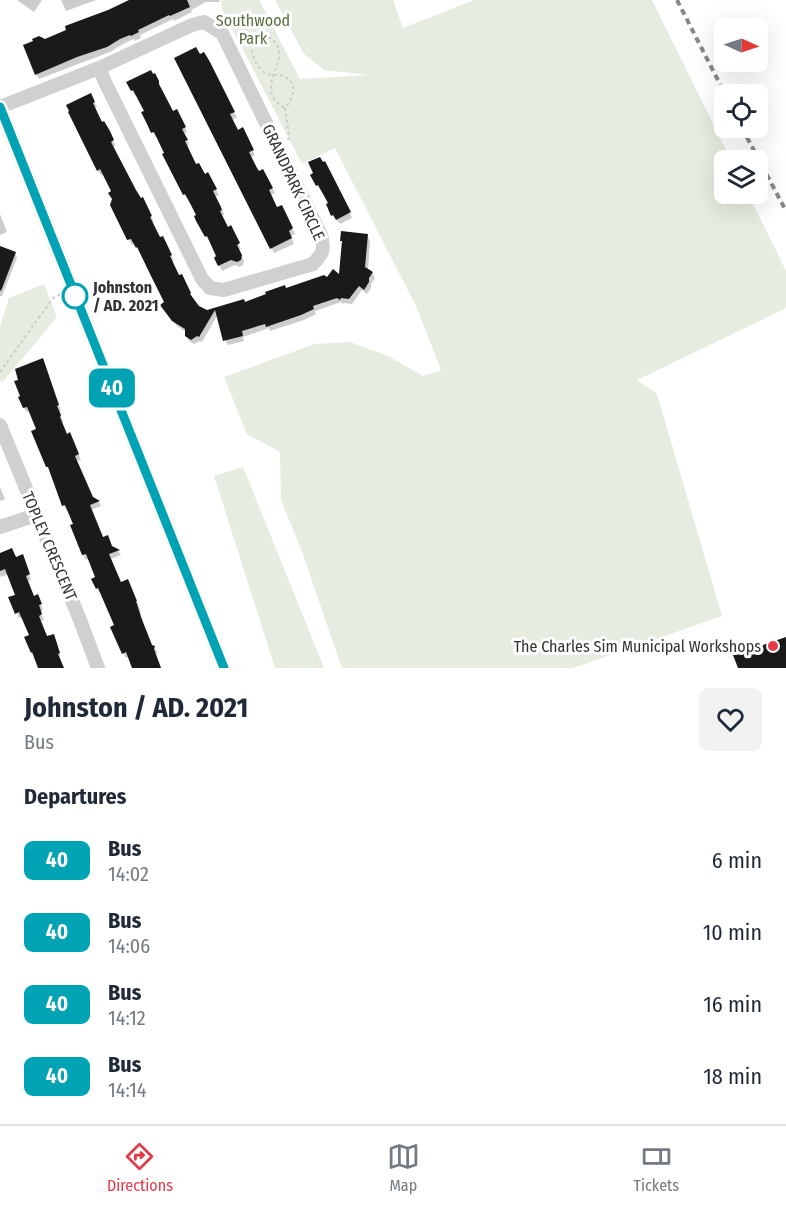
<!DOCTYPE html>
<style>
:root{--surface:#fff;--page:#f2f2f3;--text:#1f2937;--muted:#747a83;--line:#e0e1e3;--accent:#e63946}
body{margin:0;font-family:"Fira Sans Condensed",sans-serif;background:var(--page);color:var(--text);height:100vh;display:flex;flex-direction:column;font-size:22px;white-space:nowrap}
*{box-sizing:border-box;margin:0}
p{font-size:20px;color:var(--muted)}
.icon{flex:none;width:33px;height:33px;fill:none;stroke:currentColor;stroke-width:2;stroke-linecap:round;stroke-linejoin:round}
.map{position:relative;height:668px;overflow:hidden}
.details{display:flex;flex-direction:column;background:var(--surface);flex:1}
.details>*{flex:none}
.badge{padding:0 12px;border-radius:9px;font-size:21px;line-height:39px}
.needle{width:39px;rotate:93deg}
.controls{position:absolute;left:714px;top:18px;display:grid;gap:12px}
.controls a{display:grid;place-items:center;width:54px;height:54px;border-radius:9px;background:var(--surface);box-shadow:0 6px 24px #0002;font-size:30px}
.map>.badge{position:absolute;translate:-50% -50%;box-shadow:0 0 0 3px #fff}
h2{padding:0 24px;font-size:22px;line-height:54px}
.round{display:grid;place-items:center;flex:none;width:63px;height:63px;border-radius:9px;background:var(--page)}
.headline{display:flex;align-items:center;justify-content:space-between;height:102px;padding:0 24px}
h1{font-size:28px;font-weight:700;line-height:45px}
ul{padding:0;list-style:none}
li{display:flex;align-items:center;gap:18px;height:72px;padding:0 24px}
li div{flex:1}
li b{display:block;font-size:22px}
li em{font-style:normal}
li .badge{min-width:66px;font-weight:700;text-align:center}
.tab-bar{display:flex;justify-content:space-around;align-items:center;height:84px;border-top:2px solid var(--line);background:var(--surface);font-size:16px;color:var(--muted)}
.tab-bar a{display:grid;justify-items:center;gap:3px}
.tab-bar .current{color:var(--accent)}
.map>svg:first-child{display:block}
</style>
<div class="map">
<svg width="786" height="668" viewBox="0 0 786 668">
<rect width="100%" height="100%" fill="#fff"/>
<!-- green -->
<path fill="#e6ecdf" d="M221 0H259L300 79 370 75 324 70 304 54 275 0H393L403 28 474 0H652L731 160H724V194H748L786 271V308L637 380 657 394 722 616 573 668H342L300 546 281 500 280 452 247 434 224 377 315 344 350 342 388 356 423 376 441 370 416 306 335 148 302 164 222 9Z
M44 284 57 317 2 383 0 380V326L9 298Z
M243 467 324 668H275L214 476Z"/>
<!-- shadow -->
<path fill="#0003" d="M17 0H42L34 12Z
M61 0H96L66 11Z
M133 0H219L220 2H206L191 10 192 12 174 21 173 19 140 35 141 38 135 41 134 39 123 44 110 52 39 79 36 74 45 40Z
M176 59 232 109 237 117 232 120 238 131 245 134 255 155 251 157 259 173 262 171 275 193 270 196 277 209 284 212 295 234 291 236 294 244 274 253Z
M154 75 173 113 176 111 186 129 187 132 184 134 189 145 186 147 196 166 204 175 208 174 219 195 215 197 224 214V215L221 216 228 229 230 227 241 249 239 250 244 261 243 265 240 267 235 265 222 271 216 258 218 257 210 240 209 241 196 217 198 216 189 198 187 199 184 194 158 136 155 137 153 132 146 111 137 94 135 96 128 83Z
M90 95 97 107 94 109 116 146 113 147 137 195 145 204 154 222 152 223 160 239 165 243 174 261 171 262 179 277 181 276 198 307 207 312 245 303 286 289 341 277 344 244 341 240 367 236 370 241 368 270 372 273 375 278 371 284V288L367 294 362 290 352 304 344 303 343 304 341 302 315 311 316 314 304 320 270 331 269 328 243 337 244 341 228 345 225 340 218 314 202 342 200 341 194 344 189 341 186 336V332L177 326 165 311 166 303 141 251 135 243 132 245 111 205 113 192 104 174 101 175 98 171 70 113Z
M327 168 352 218 340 224 333 215 330 204 322 189 320 190 312 175Z
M0 214 7 232 0 235Z
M0 248 15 253 17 258 2 296H0Z
M43 360 61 411 59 412 63 421 62 423 67 435 72 439 81 460 76 461 93 498 99 502 101 506 91 510 103 538 112 547 118 551 121 555 111 559 121 584 130 586 139 606 143 624 152 646 154 647 157 652 156 655 161 668H134L129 657 126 658 123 653 116 626 102 592 100 593 98 590 106 586 97 578 89 558 86 560 83 555 72 526 75 524 69 510 67 511 64 506 38 430 30 411 27 412 24 408Z
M0 487 5 499 0 501Z
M0 554 16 558 23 556 25 561 31 580 28 581 34 598 40 601 43 610 40 611 44 620 41 621 47 638 56 641 63 668H40L26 637 31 636 23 617 19 618 17 613V595L9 574 1 577 0 575Z"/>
<!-- building -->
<path fill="#1a1a1a" d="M129 0H187L190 7 170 16 169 15 138 30 139 32 131 36 130 35 120 39 107 47 77 57 35 75 23 45 33 41 32 39 39 36 45 39 66 30 65 26 108 10Z
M196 47 200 54 204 52 210 62 235 112 230 114 238 130 243 127 254 150 249 152 257 168 259 171 263 169 273 188 269 190 277 207 282 205 293 228 289 231 292 238 270 249 174 58Z
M151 70 153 74 155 73 159 81V84L173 111 177 109 186 127 182 129 188 140 185 141 196 164 199 163 205 174 208 172 217 189 213 191 221 207 222 210 220 211 228 227 231 225 240 243 237 245 242 255 241 260 237 262 231 260 218 266 214 258 216 256 207 236 205 237 196 221 194 216 196 215 191 205 185 194 183 195 162 154 164 153 154 132 151 133 147 124 141 112 144 111 133 90 131 91 126 82Z
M91 93 95 102 93 103 102 122 104 121 110 131 114 140 111 142 136 190 141 198 143 197 152 216 150 217 160 237 163 236 172 255 170 256 179 275 182 274 191 293 190 294 199 306 207 310 244 299 245 302 266 294 265 292 285 285 286 288 324 275 327 277 333 269 339 274 342 241H340L341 231 368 234 365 267 373 272 369 278V282L364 290 359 286 349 299 341 298 340 300 337 298 313 306 314 309 301 315 266 327 265 324 242 331 243 336 223 341 215 310 199 337 197 336 191 340 185 336V329L172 321 160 305 164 302 151 276 137 247 136 248 131 239 127 240 110 205 112 199 108 193 111 191 100 169 97 171 68 112 69 111 66 105Z
M320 157 323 162 325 161 351 212 336 220 333 215 331 216 326 204 328 203 318 185 316 186 310 175 313 173 308 162Z
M0 246 16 252 1 291 0 290Z
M43 358 59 405 57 406 61 415 60 417 67 434 70 432 79 454 75 456 93 497 100 501 90 505 103 537 108 535 112 546 120 550 109 554 121 582 128 579 137 601H136L141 617 152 645 155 646 154 649 161 668H132L126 652 122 654 110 627 114 625 98 588 96 589 91 579 95 577 86 554 82 555 70 525 73 524 65 505 62 506 48 467H46L31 431 36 429 27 407 23 408 18 397 20 396 14 381 18 380 15 369Z
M12 548 16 557 23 554 30 574 26 576 34 596 38 594 42 604 39 605 42 614 39 616 47 636 54 634 60 653 58 654 64 668H38L32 652 31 653 24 637 29 635 19 612 15 614 8 597 15 595 5 569 0 571V553Z
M786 637V668H738L733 655Z"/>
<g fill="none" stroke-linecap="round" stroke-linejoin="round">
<!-- path -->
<path stroke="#cdcdcd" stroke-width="2" stroke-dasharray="3 3" stroke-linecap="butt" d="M237 34 250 41C252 52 254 65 264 72 270 76 276 74 283 76 299 82 294 98 285 108L289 136 288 140
M251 41C258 38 267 34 273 40 289 56 269 73 271 90 272 98 278 105 285 108
M0 372 53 298 61 294"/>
<!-- minor -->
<path stroke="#d0d0d0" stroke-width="14" d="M204 22 222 33 321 235C325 250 323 253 313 264L224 290 210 288 202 279 105 82 99 68 192 25Z
M0 107 224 668
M0 107 99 68
M0 425 80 620 98 668
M0 527 36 515"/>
<!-- rail -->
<path stroke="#888" stroke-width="4" stroke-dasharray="6 4.5" stroke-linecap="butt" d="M677 0 725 94
M742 128 786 211"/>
</g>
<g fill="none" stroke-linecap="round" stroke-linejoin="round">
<!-- line casing -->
<g stroke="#fff" stroke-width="14">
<path id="line" d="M0 107 224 668"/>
</g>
<!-- line -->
<use href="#line" stroke="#00a3b4" stroke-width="9"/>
</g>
<!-- markers -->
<circle fill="#fff" stroke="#00a3b4" stroke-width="3" cx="75" cy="296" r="12"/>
<circle fill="#e63946" stroke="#fff" stroke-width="2" cx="773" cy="646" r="6"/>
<g text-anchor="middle" stroke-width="6" stroke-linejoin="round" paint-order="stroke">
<!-- park labels -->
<g font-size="16" fill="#56703f" stroke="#fff">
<text x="253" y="26">Southwood<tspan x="253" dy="18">Park</tspan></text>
</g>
<!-- street labels -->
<g font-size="16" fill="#333" stroke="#fff">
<text transform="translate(294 182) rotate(65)" y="6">GRANDPARK CIRCLE</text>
<text transform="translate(50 546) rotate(67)" y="6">TOPLEY CRESCENT</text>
</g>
<!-- stop labels -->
<g font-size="16" font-weight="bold" fill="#333" stroke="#fff" text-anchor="start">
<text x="93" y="293">Johnston<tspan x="93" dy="18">/ AD. 2021</tspan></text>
</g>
<!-- poi labels -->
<g font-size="16" fill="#333" stroke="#fff" text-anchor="end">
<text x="761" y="652">The Charles Sim Municipal Workshops</text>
</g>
</g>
</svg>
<div class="controls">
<a><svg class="needle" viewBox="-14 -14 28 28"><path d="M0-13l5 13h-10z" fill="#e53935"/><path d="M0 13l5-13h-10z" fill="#747a83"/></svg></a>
<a><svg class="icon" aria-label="locate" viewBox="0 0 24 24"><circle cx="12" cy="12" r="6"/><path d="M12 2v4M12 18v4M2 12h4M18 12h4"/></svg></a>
<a><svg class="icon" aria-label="layers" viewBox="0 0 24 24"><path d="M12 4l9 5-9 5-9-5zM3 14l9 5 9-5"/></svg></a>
</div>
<b class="badge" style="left:112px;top:388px;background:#00a3b4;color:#fff">40</b>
</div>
<section class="details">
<div class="headline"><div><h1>Johnston / AD. 2021</h1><p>Bus</p></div><a class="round"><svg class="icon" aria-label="heart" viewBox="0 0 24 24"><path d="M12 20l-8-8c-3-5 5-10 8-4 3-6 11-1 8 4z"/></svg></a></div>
<h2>Departures</h2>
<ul>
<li><span class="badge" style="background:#00a3b4;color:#fff">40</span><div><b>Bus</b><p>14:02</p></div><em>6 min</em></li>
<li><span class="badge" style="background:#00a3b4;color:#fff">40</span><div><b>Bus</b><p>14:06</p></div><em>10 min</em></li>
<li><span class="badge" style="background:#00a3b4;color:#fff">40</span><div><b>Bus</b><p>14:12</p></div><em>16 min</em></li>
<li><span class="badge" style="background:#00a3b4;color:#fff">40</span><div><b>Bus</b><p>14:14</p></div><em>18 min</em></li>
</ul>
</section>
<nav class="tab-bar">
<a class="current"><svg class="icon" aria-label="directions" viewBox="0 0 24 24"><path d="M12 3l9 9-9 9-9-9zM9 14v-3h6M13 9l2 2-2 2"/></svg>Directions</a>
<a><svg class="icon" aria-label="map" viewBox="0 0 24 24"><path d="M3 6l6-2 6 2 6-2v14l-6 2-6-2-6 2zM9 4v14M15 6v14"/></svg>Map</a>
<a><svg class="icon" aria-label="tickets" viewBox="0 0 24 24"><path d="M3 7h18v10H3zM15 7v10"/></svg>Tickets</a>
</nav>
